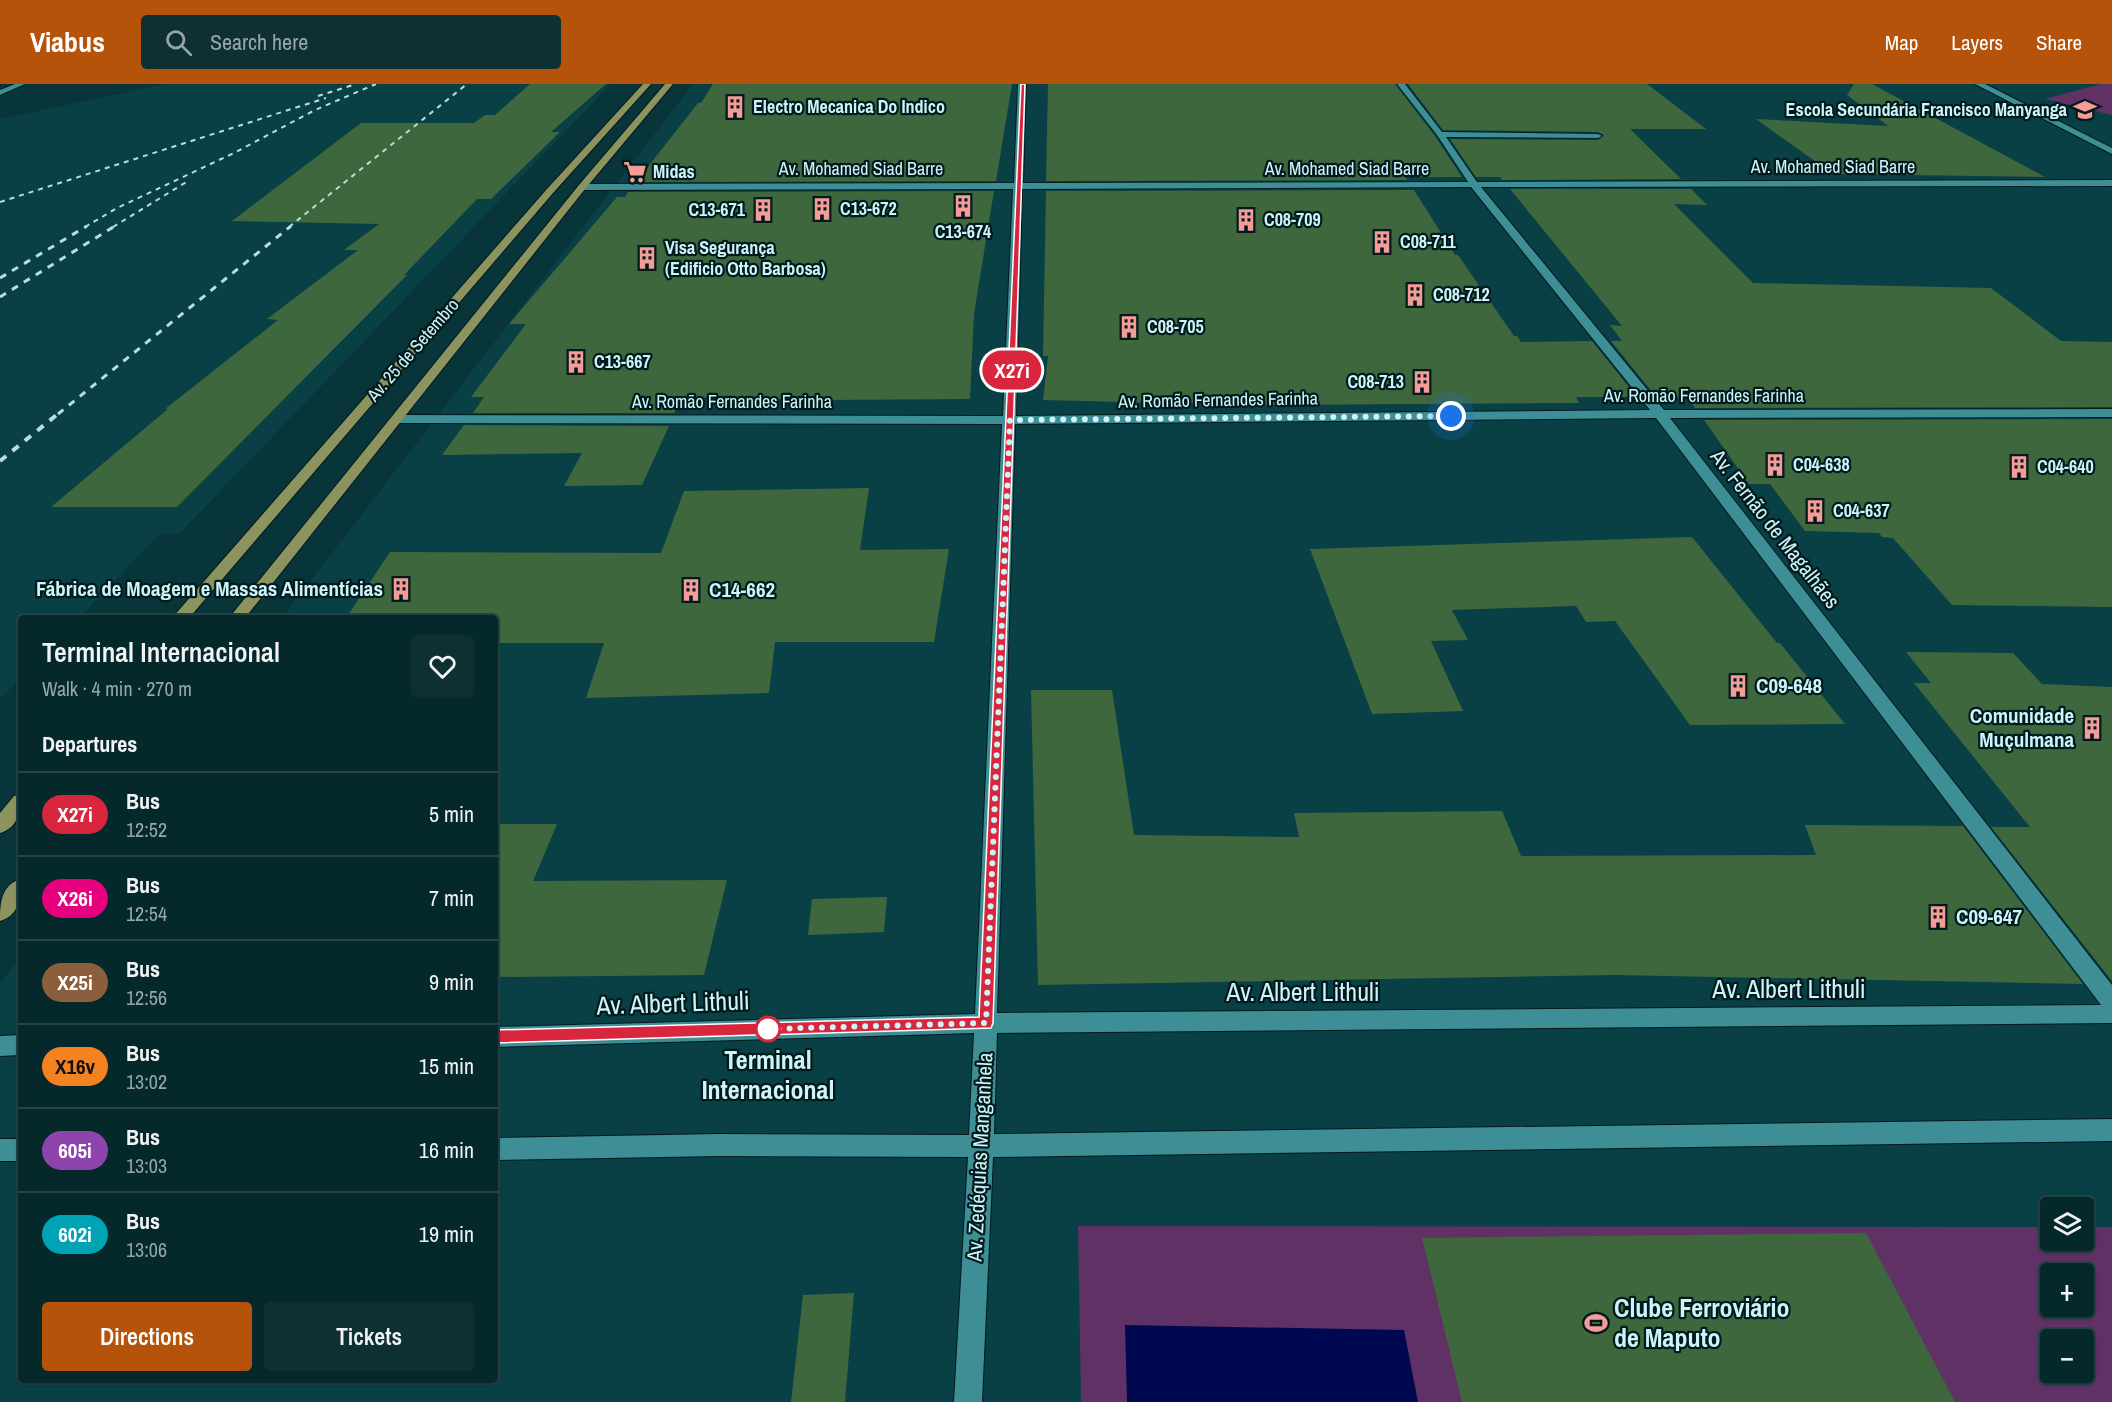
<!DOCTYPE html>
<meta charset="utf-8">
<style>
:root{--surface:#05282b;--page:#0e3033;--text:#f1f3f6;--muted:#97a6a9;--line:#264447;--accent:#b45309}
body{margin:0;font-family:"Archivo Narrow",sans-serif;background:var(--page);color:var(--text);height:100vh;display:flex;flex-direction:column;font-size:22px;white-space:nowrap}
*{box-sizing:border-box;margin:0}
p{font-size:20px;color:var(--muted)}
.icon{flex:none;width:33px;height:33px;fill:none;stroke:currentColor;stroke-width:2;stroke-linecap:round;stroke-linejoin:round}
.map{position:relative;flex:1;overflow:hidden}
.drawer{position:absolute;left:18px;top:531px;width:480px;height:768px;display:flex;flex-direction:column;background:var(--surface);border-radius:6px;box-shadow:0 2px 4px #0004,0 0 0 2px var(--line)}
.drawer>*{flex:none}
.badge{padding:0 12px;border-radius:20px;font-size:21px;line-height:39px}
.tools{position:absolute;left:2040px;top:1113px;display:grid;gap:12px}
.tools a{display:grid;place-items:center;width:54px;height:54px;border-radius:6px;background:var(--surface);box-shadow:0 2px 4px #0004,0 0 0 2px var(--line);font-size:30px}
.you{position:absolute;width:30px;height:30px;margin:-15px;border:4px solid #fff;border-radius:50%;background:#1a73e8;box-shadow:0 0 0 9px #1a73e833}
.map>.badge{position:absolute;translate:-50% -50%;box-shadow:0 0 0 3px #fff}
h2{padding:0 24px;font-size:22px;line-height:54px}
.round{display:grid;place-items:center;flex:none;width:63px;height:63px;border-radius:6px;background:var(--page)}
.head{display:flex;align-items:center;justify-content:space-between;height:102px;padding:0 24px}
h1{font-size:28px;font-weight:600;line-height:45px}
.action{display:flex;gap:12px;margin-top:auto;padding:12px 24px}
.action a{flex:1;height:69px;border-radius:6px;background:var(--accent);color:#fff;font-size:24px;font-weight:600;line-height:69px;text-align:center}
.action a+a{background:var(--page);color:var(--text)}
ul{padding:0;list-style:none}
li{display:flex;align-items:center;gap:18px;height:84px;padding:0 24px;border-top:2px solid var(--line)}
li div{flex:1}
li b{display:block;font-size:22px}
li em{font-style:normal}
li .badge{min-width:66px;font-weight:700;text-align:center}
header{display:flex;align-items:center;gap:36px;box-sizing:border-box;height:84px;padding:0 30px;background:var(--accent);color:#fff}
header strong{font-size:28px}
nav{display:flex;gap:33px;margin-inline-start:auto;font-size:21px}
.search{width:420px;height:54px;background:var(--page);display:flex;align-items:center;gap:15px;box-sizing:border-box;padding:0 21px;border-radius:6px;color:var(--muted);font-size:22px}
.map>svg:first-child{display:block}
</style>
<header>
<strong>Viabus</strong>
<div class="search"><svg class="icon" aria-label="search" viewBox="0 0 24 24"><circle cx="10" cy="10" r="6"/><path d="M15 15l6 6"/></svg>Search here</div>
<nav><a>Map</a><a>Layers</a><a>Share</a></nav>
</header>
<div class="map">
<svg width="2112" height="1318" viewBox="0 0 2112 1318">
<rect width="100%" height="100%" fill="#073539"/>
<!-- built -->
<path fill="#094045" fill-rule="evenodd" d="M166 0H611L179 450H160L79 534H21V594L0 615V35Z
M693 0H2112V1318H0V899L21 872V1296H495V534H282ZM2050 1124H2084V1156H2050ZM2050 1190H2084V1222H2050ZM2050 1256H2084V1288H2050Z"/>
<!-- green -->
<path fill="#603165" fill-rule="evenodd" d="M2101 0H2112V31L2045 15Z
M1078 1142 2050 1143V1156H2084V1143H2112V1318H1081ZM2050 1190H2084V1222H2050ZM2050 1256H2084V1288H2050Z"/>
<!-- water -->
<path fill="#000852" d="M1125 1241 1404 1246 1418 1318H1127Z"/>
<!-- building -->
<path fill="#3f673e" d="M530 0H606L551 48H560L491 115H477L404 191H407L177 423H51L168 325H165L278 236 267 235 358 166H344L379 140 232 137 361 39H474L485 31H495Z
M713 0H1012L996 97 636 98 698 19H701Z
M1048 0H1395L1435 52 1462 93H1405L1408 96 1046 97Z
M1408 0H1647L1706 45H1630L1681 95 1502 96 1500 93H1476L1450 55 1598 56 1604 51 1598 48 1443 46Z
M1854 0H1872L2045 93 1833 90 1756 35 1888 42 1847 11Z
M1510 105H1691L1707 121 1674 120 1753 199 1991 204 2061 257 2112 258V323L1695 324 1688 314H1657L1611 257H1622L1610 241 1622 242Z
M1414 106 1455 171H1458L1514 252H1517L1521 258 1592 257 1637 313H1576L1579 319 1251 321 1043 316 1048 272H1043L1046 107Z
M994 107 974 230 970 315 822 316 681 313 674 329H473L484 313H471L526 240H509L617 113H625L628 108Z
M2112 335V523L1952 521 1893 454 1882 453 1879 449 1805 447 1770 400H1749L1704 336Z
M464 341 669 342 642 401 564 402 582 369 442 371Z
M869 404 860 466 949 465 934 558H775L769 609 586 614 604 559H495V534H346L390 468 661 469 684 407Z
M1692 453 1777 559H1780L1845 640 1690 641 1615 537 1586 538 1576 522 1452 526 1468 556 1431 557 1463 627 1372 630 1310 465Z
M1906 568 2013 569 2042 600 2112 603V897L1991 743H2030L1914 599H1931Z
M1031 606H1112L1134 751 1299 753 1294 729 1502 727 1521 772 1816 771 1805 741 1963 742 2083 900 1616 891 1038 901Z
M495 740H557L533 797 727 796 704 891 495 893Z
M887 813 884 848 808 851 812 815Z
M1866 1149 1955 1318H1462L1422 1154Z
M854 1209 845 1318H791L803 1211Z"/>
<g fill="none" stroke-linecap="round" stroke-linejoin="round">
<!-- minor casing -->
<g stroke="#021a1d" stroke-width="2">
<path id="minor" d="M15 0H25L0 11V6Z
M1018 0H1026L1023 99 1468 98 1437 51 1397 0H1405L1442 48 1598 50 1602 52 1598 54 1446 53 1477 98 2112 96V102L1481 103 1664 326 2112 325V333L1670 334 2112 901V939L997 949 994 1050 2112 1035V1057L993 1073 982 1318H954L968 1073 719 1072 495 1076V1054L719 1050 969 1051 974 949 495 963V943L975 930 1002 340 397 339 391 335 397 331 1003 332 1013 105 582 106 577 103 582 100 1014 99ZM1471 103 1650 326 1016 332 1022 105ZM1656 334 2101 921 997 929 1015 340Z
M1975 0H1985L2112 64V70Z
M21 951V971L0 972V952Z
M0 1055H21V1077H0Z"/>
</g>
<!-- major casing -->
<g stroke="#021a1d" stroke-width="2">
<path id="major" d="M643 0H651L553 109 189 534H172L547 105Z
M665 0H673L585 105 245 534H229L579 101Z
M21 710C21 727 18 744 0 749V729L14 712Z
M21 795C21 813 20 831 0 837 0 819 1 801 21 795Z"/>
</g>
<!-- minor -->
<use href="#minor" fill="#3d8e95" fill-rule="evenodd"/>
<!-- major -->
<use href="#major" fill="#8c935f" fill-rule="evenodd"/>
<!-- rail-far2 -->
<path stroke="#b6dde0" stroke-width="2" stroke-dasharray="5 5" stroke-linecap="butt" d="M318 12 356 0
M0 118 326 14
M85 143 117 124 234 69 315 26 376 0
M113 143 188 97
M289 143 467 0"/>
<!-- rail-far1 -->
<path stroke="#b6dde0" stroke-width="3" stroke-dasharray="7 7" stroke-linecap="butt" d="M0 194 87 142
M0 213 115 142
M58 330 291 142"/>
<!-- rail -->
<path stroke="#b6dde0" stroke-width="4" stroke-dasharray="8 8" stroke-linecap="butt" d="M0 377 59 329"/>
</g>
<!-- line -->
<path fill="#d7263d" stroke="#fff" stroke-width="1.5" d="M1021 0H1025L993 939 991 944 495 959 490 957 488 953 490 948 495 946 979 933Z"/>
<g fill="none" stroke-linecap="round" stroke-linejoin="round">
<!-- walk -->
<path stroke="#cef4f7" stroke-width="6" stroke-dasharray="0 10.8" d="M768 945 986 939 1010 336 1451 332"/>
</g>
<!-- icons -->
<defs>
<g id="building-bare" transform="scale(1.8)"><path d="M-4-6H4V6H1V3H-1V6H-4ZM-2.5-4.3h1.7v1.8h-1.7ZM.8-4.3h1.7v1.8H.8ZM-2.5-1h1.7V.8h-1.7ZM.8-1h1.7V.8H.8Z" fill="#f59c96" stroke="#021a1d" stroke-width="2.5" paint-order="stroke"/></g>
<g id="school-bare" transform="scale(1.8)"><path d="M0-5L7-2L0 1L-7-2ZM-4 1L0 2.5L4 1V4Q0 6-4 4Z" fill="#f59c96" stroke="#021a1d" stroke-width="2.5" paint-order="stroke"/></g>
<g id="supermarket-bare" transform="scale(1.8)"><path d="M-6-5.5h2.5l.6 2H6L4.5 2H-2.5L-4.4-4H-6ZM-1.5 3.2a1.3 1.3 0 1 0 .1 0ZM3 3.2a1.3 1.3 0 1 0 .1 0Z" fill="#f59c96" stroke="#021a1d" stroke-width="2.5" paint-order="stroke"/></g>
<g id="stadium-bare" transform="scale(1.8)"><path d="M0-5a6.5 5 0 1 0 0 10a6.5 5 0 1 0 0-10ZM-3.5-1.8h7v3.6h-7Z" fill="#f59c96" stroke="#021a1d" stroke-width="2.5" paint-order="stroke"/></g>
</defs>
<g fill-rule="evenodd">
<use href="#building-bare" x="735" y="23"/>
<use href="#school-bare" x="2085" y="26"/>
<use href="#supermarket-bare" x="635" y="88"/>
<use href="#building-bare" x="963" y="122"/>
<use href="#building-bare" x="822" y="125"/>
<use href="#building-bare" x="763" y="126"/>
<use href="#building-bare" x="1246" y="136"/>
<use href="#building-bare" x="1382" y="158"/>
<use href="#building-bare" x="647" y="174"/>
<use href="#building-bare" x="1415" y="211"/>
<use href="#building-bare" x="1129" y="243"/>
<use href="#building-bare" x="576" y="278"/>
<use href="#building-bare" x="1422" y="298"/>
<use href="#building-bare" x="1775" y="381"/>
<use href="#building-bare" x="2019" y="383"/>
<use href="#building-bare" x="1815" y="427"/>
<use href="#building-bare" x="401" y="505"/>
<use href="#building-bare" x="691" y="506"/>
<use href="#building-bare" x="1738" y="602"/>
<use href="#building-bare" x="2092" y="644"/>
<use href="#building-bare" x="1938" y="833"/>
<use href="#stadium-bare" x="1596" y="1239"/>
</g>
<!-- markers -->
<circle fill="#fff" stroke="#d7263d" stroke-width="3" cx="768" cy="945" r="12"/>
<g text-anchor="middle" stroke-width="4.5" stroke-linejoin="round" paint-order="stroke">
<!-- far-poi labels -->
<g font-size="18" font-weight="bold" fill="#cef4f7" stroke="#021a1d" text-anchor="start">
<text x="753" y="29">Electro Mecanica Do Indico</text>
<text x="2067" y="32" text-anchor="end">Escola Secundária Francisco Manyanga</text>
<text x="653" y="94">Midas</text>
<text x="840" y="131">C13-672</text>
<text x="745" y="132" text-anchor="end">C13-671</text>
<text x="1264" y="142">C08-709</text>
<text x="963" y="154" text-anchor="middle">C13-674</text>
<text x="1400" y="164">C08-711</text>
<text x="665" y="170">Visa Segurança<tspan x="665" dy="21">(Edificio Otto Barbosa)</tspan></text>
<text x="1433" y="217">C08-712</text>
<text x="1147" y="249">C08-705</text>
<text x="594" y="284">C13-667</text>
<text x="1404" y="304" text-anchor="end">C08-713</text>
<text x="1793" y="387">C04-638</text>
<text x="2037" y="389">C04-640</text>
<text x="1833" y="433">C04-637</text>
</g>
<!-- far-street labels -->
<g font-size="18" fill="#cef4f7" stroke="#021a1d">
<text x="1833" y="89">Av. Mohamed Siad Barre</text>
<text x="861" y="91">Av. Mohamed Siad Barre</text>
<text x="1347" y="91">Av. Mohamed Siad Barre</text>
<text transform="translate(413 266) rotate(-49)" y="6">Av. 25 de Setembro</text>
<text x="1704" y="318">Av. Romão Fernandes Farinha</text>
<text transform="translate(1218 316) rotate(-1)" y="6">Av. Romão Fernandes Farinha</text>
<text x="732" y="324">Av. Romão Fernandes Farinha</text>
</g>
<!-- street labels -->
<g font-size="21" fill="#cef4f7" stroke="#021a1d">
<text transform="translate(1775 445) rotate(52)" y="7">Av. Fernão de Magalhães</text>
<text transform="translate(980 1073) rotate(-87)" y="7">Av. Zedéquias Manganhela</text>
</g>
<!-- poi labels -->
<g font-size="21" font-weight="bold" fill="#cef4f7" stroke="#021a1d" text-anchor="start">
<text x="383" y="512" text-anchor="end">Fábrica de Moagem e Massas Alimentícias</text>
<text x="709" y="513">C14-662</text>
<text x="1756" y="609">C09-648</text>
<text x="2074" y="639" text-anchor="end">Comunidade<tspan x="2074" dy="24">Muçulmana</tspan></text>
<text x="1956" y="840">C09-647</text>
</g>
<!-- near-street labels -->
<g font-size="26" fill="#cef4f7" stroke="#021a1d">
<text x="1789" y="914">Av. Albert Lithuli</text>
<text x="1303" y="917">Av. Albert Lithuli</text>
<text transform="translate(673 919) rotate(-2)" y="9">Av. Albert Lithuli</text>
</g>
<!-- near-stop labels -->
<g font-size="26" font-weight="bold" fill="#cef4f7" stroke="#021a1d">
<text x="768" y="985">Terminal<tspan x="768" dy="30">Internacional</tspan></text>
</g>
<!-- near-poi labels -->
<g font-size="26" font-weight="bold" fill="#cef4f7" stroke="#021a1d" text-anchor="start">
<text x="1614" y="1233">Clube Ferroviário<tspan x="1614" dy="30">de Maputo</tspan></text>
</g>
</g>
</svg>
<div class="tools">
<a><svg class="icon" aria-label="layers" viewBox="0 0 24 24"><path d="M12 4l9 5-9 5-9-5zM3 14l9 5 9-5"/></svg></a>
<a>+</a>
<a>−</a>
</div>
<div class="you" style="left:1451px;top:332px"></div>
<b class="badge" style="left:1012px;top:286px;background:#d7263d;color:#fff">X27i</b>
<section class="drawer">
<div class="head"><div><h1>Terminal Internacional</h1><p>Walk · 4 min · 270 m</p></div><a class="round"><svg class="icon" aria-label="heart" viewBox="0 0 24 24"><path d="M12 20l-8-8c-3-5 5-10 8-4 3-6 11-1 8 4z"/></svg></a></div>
<h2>Departures</h2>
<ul>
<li><span class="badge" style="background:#d7263d;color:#fff">X27i</span><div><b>Bus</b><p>12:52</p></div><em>5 min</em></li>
<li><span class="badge" style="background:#e6007e;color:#fff">X26i</span><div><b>Bus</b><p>12:54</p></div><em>7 min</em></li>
<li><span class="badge" style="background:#8b5e3c;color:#fff">X25i</span><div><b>Bus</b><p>12:56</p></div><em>9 min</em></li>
<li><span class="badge" style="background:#f58220;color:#111">X16v</span><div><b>Bus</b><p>13:02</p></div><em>15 min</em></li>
<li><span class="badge" style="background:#8e44ad;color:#fff">605i</span><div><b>Bus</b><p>13:03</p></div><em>16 min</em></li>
<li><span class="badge" style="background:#00a3b4;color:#fff">602i</span><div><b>Bus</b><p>13:06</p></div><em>19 min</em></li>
</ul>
<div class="action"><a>Directions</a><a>Tickets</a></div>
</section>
</div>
